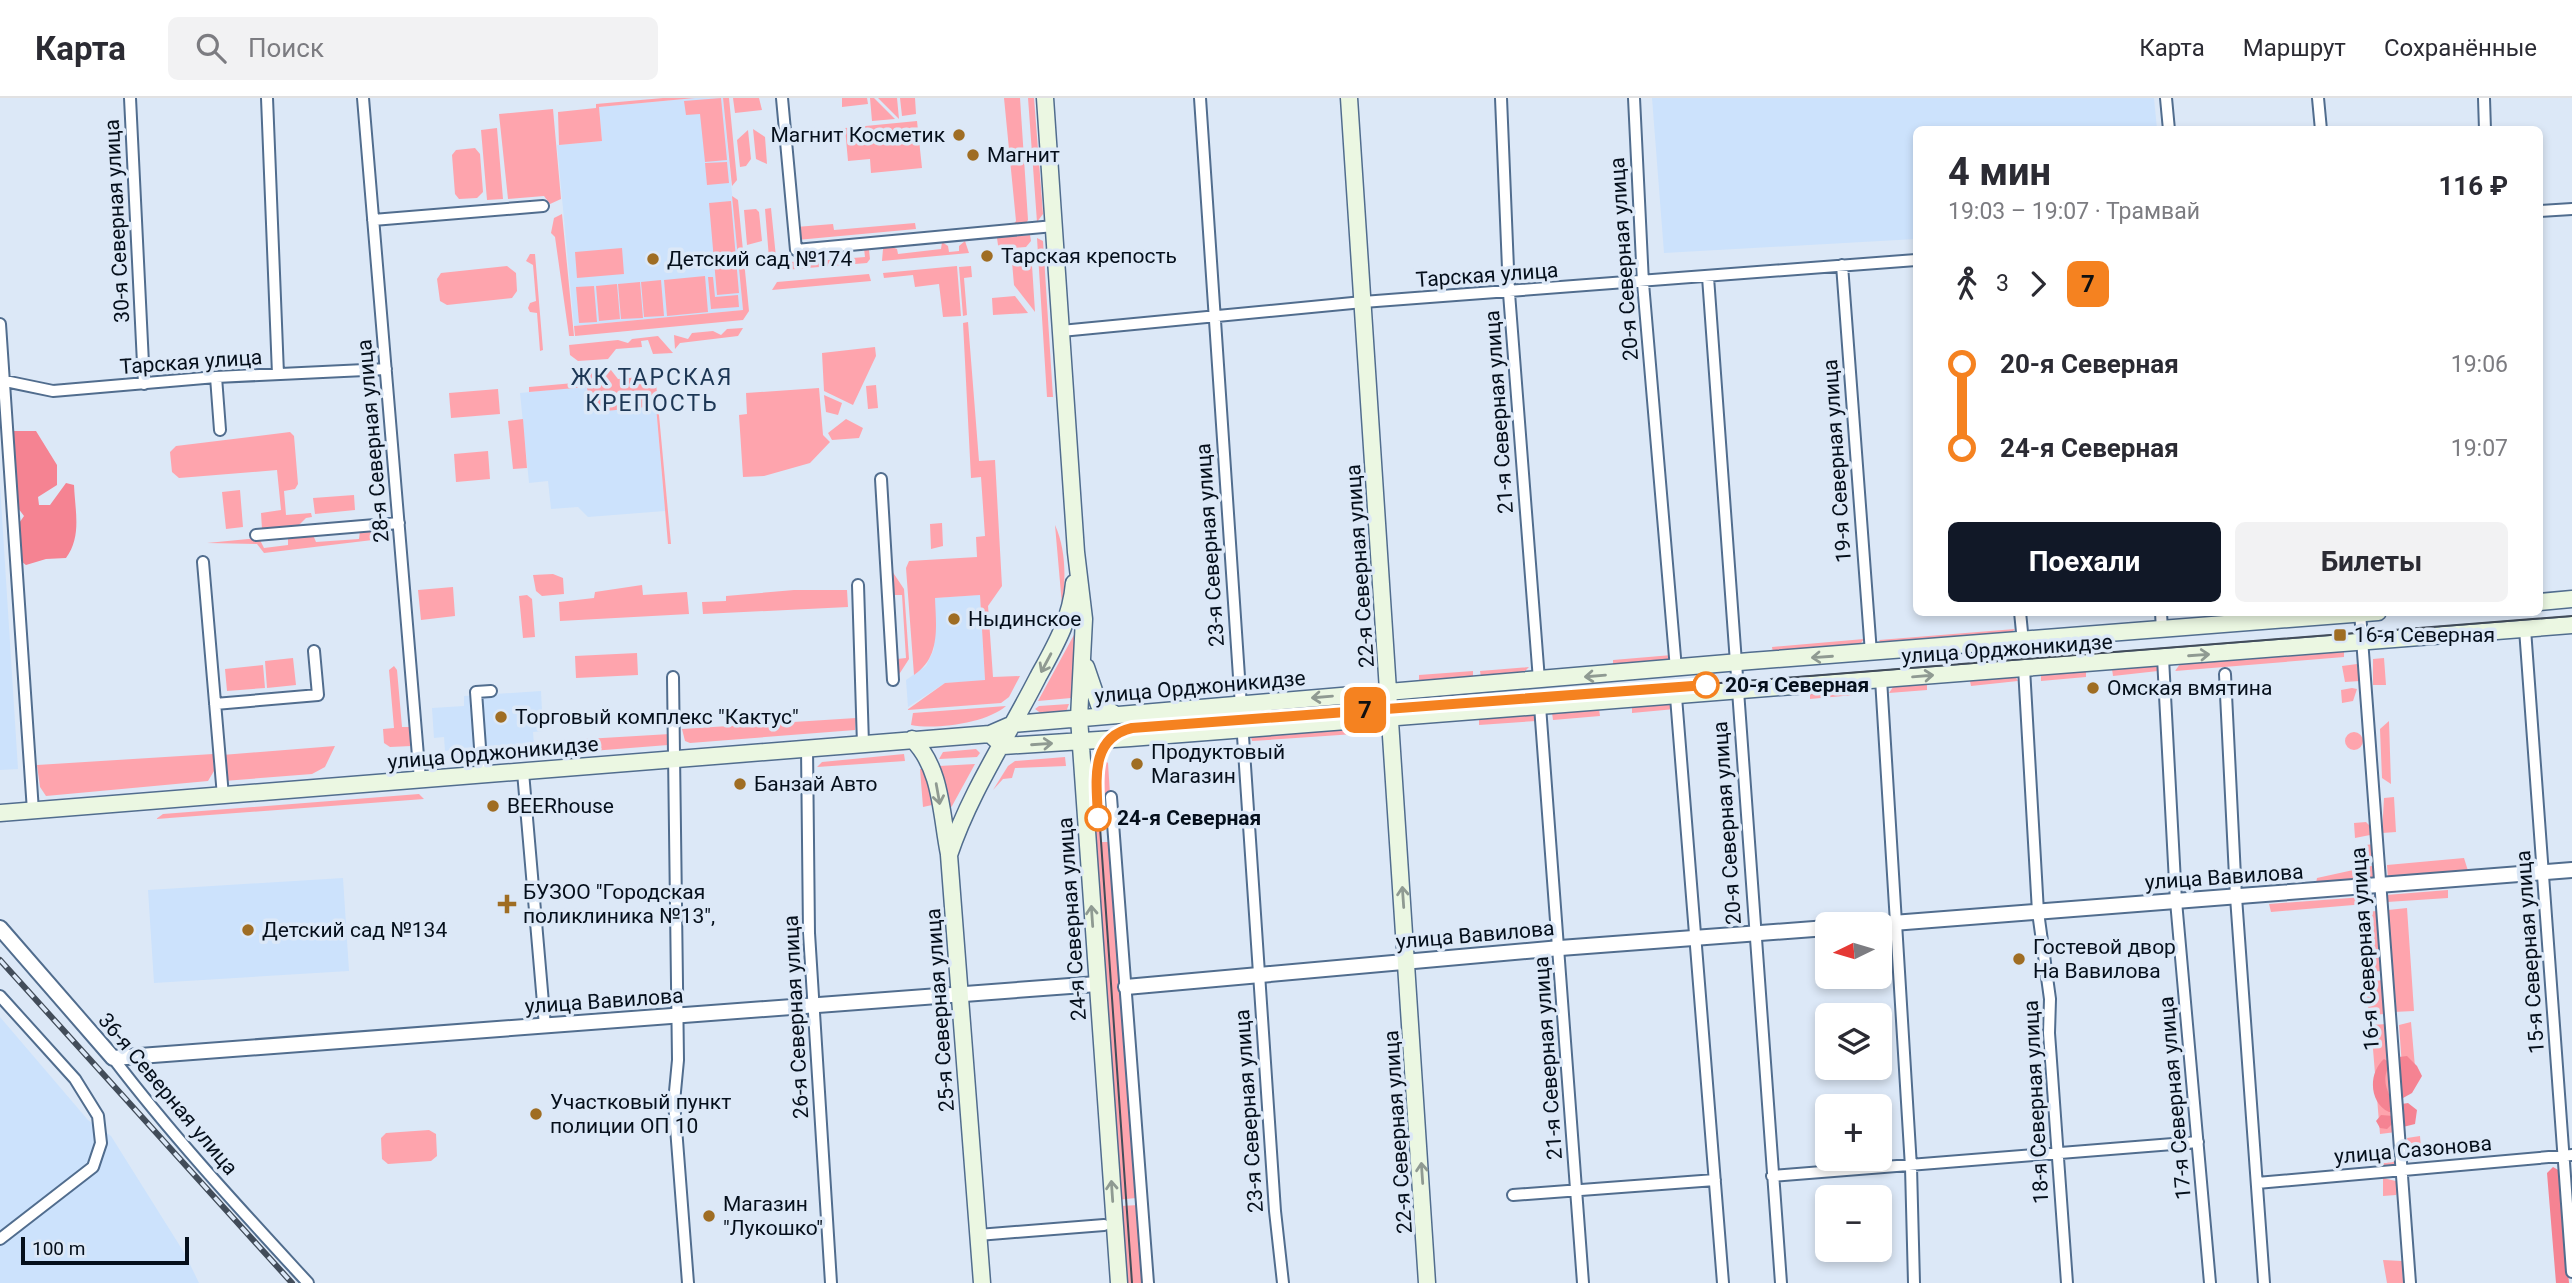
<!DOCTYPE html>
<html lang="ru">
<meta charset="utf-8">
<style>
:root{--surface:#fff;--page:#f2f2f3;--text:#2b2b33;--muted:#7c7c81;--line:#e1e1e2;--accent:#111827}
body{margin:0;font-family:Roboto,sans-serif;background:var(--page);color:var(--text);height:100vh;display:flex;flex-direction:column;font-size:26px;white-space:nowrap}
*{box-sizing:border-box;margin:0}
p{font-size:23px;color:var(--muted)}
.icon{flex:none;width:38px;height:38px;fill:none;stroke:currentColor;stroke-width:2;stroke-linecap:round;stroke-linejoin:round}
.map{position:relative;flex:1;overflow:hidden}
.details{position:absolute;left:1913px;top:28px;width:630px;height:490px;display:flex;flex-direction:column;background:var(--surface);border-radius:10px;box-shadow:0 4px 10px #0003}
.details>*{flex:none}
.badge{padding:0 14px;border-radius:10px;font-size:24px;line-height:46px}
.needle{width:46px;rotate:265deg}
.fabs{position:absolute;left:1815px;top:814px;display:grid;gap:14px}
.fabs a{display:grid;place-items:center;width:77px;height:77px;border-radius:10px;background:var(--surface);box-shadow:0 4px 10px #0003;font-size:35px}
.scale{position:absolute;left:21px;bottom:18px;width:168px;box-sizing:border-box;padding-left:7px;border:4px solid #050f1b;border-top:0;font-size:19px;line-height:24px;white-space:nowrap;color:#050f1b;-webkit-text-stroke:5px #dce8f7;paint-order:stroke}
.map>.badge{position:absolute;translate:-50% -50%;box-shadow:0 0 0 4px #fff}
.legs{display:flex;align-items:center;gap:10px;height:77px;padding:0 35px;font-size:23px}
.legs p{margin-inline-start:auto}
.overview{display:flex;align-items:center;justify-content:space-between;height:119px;padding:0 35px}
h1{font-size:38px;font-weight:700;line-height:52px}
.primary-button{display:flex;gap:14px;margin-top:auto;padding:14px 35px}
.primary-button a{flex:1;height:80px;border-radius:10px;background:var(--accent);color:#fff;font-size:28px;font-weight:700;line-height:80px;text-align:center}
.primary-button a+a{background:var(--page);color:var(--text)}
ul{padding:0 35px;list-style:none}
li{display:flex;align-items:center;gap:24px;height:84px;font-size:26px}
li i{display:grid;place-items:center;width:10px;height:100%;margin:0 9px;background:currentColor}
li i::after{content:'';width:18px;height:18px;margin:-9px;border:5px solid;border-radius:50%;background:var(--surface)}
li p{margin-inline-start:auto}
li:first-child i{background:linear-gradient(#0000 50%,currentColor 0)}
li:last-child i{background:linear-gradient(currentColor 50%,#0000 0)}
header{display:flex;align-items:center;gap:42px;box-sizing:border-box;height:98px;padding:0 35px;background:var(--surface);border-bottom:2px solid var(--line)}
header strong{font-size:33px}
nav{display:flex;gap:38px;margin-inline-start:auto;font-size:24px}
.search{width:490px;height:63px;background:var(--page);display:flex;align-items:center;gap:18px;box-sizing:border-box;padding:0 24px;border-radius:10px;color:var(--muted);font-size:26px}
.map>svg:first-child{display:block}
</style>
<header>
<strong>Карта</strong>
<div class="search"><svg class="icon" aria-label="search" viewBox="0 0 24 24"><circle cx="10" cy="10" r="6"/><path d="M15 15l6 6"/></svg>Поиск</div>
<nav><a>Карта</a><a>Маршрут</a><a>Сохранённые</a></nav>
</header>
<div class="map">
<svg width="2572" height="1185" viewBox="0 0 2572 1185">
<rect width="100%" height="100%" fill="#dce8f7"/>
<!-- built -->
<path fill="#cce2fc" d="M695 0H723L743 212 574 228 557 47 602 43 599 9Z
M1652 0H2154L2157 31 1916 32V141L1664 155Z
M588 288 589 304 596 314 656 308 665 413 588 419 578 409 551 411 548 383 529 385 520 295Z
M0 387 18 671 0 672Z
M980 497 985 583 945 585 908 609 906 582 926 568 934 551 935 500Z
M541 593 543 633 533 634 535 660 457 666 456 652 445 653 444 639 434 640 432 610 464 608V598Z
M343 780 349 873 154 885 148 792Z
M0 919 88 1022 111 1038 185 1156 199 1185H0Z"/>
<!-- green -->
<path fill="#fea4ad" d="M663 0H695L599 9 602 43 559 47 558 14 596 10V6Z
M721 0 727 62 705 64 700 16 686 17 684 3Z
M723 0H729L737 82 732 88Z
M733 0H759L762 12 735 15Z
M842 0H867L868 6 842 9Z
M870 0H874L895 21 872 23Z
M878 0H897L899 21Z
M900 0H915L916 16 902 18Z
M1004 0H1020L1028 122 1026 125 1013 127 1016 123Z
M1028 0H1034L1043 116 1037 124Z
M553 11 561 101 550 106 544 98 508 101 499 16Z
M917 23 922 70 871 75 870 61 848 63 845 30Z
M497 30 503 101 487 102 481 32Z
M753 31 765 39 767 66 756 61Z
M748 32 751 61 746 68 740 69 737 42Z
M475 50 480 56 483 94 477 100 459 101 455 96 452 57 456 52Z
M727 64 729 85 707 87 705 65Z
M732 98 738 102 749 213 743 222 575 238 574 228 743 212Z
M731 103 739 195 717 197 709 105Z
M771 110 776 159 769 160 765 111Z
M756 111 759 114 762 143 747 147 744 112Z
M562 116 574 238H569L555 139 551 135 554 120Z
M915 125 916 131 797 142 796 129 833 126 834 132Z
M1030 137 1031 143 1026 149 1003 151 998 147 997 140Z
M1037 140 1043 143 1053 299H1047Z
M965 143 969 155 882 163 883 151 889 148 897 151 898 156 941 151 942 144 948 148 949 154 959 153V148Z
M622 150 624 176 577 180 575 154Z
M864 150 869 152 870 161 867 165 784 172 790 160 791 164 801 163 803 159 804 164 865 159Z
M530 156H535L543 252 540 253 537 215 530 214 528 210 530 205 536 203 533 167 526 163Z
M1026 163 1032 167 1035 214 1014 187 1012 164Z
M507 168 516 175 517 193 512 200 447 207 440 203 437 181 441 175Z
M957 168 961 218 943 219 939 186 915 189 913 177 884 180 883 175Z
M971 168 972 179 964 180 967 217 963 218 959 169Z
M869 176 871 183 772 192 777 184Z
M705 178 708 214 667 218 664 182Z
M708 179H713L715 199 738 197 739 209 711 211Z
M661 182 664 218 644 219 641 184Z
M640 184 643 220 621 221 618 186Z
M617 186 620 221 599 223 596 188Z
M594 188 597 224 579 225 576 189Z
M1015 198 1028 215 993 217 992 200Z
M968 224 979 363 995 362 1002 488 988 508 993 579 1020 578 1009 599 1001 605 907 612 945 585 985 582 980 497 935 500C936 528 941 559 914 577L906 470 909 463 977 459 976 439 985 438 981 379 971 380 963 225Z
M743 230 738 238 680 245 675 251 674 237 688 241 692 235 713 233 721 237 727 231Z
M658 238 673 255 653 256 648 242 641 243 642 249 616 251 608 261 578 263 570 257 569 247 618 242 628 245 632 241Z
M875 249 876 258 853 307 824 293 822 255Z
M659 268 665 275 656 285 671 446H668L656 308 596 314 589 304 587 289 529 294V289L574 285 575 279 581 274 611 272 618 281 651 278 654 269Z
M876 287 878 310 868 311 866 288Z
M819 290 823 337 830 344 810 365 764 378 743 379 739 317 747 316 746 295Z
M498 291 500 316 451 320 449 295Z
M824 297 842 305 838 317 826 314Z
M523 321 527 370 513 371 508 323Z
M846 321 863 330 859 340 832 342 828 335Z
M290 334 294 338 298 386 295 391 284 393 286 417 311 415 312 419 306 420 298 428 262 431 261 415 281 412 277 372 179 380 172 374 170 354 176 348Z
M488 353 490 381 456 384 454 356Z
M240 392 243 429 226 431 222 394Z
M354 397 355 412 315 416 313 400Z
M942 425 943 448 931 451 930 426Z
M1055 427C1066 451 1066 481 1062 507Z
M380 431 381 441 264 455 257 446 207 445 259 440 264 450 288 447V441L313 437 316 444 359 441 360 433Z
M890 470 904 491 909 561 898 578 897 561 906 560 902 497H893Z
M553 476 563 480 564 496 542 498 536 493 533 477Z
M642 487 643 497 687 494 689 516 560 523 559 504 594 500 595 494Z
M453 489 455 518 421 522 418 492Z
M794 492H847L848 509 703 516 702 504 726 503V498Z
M527 497 532 501 535 539 523 540 519 498Z
M2015 531 2009 537 1882 546 1879 542Z
M1075 535 1071 600 1038 603Z
M1864 541 1858 549 1773 555 1772 549Z
M2344 554V559L2175 573 2180 566Z
M637 555 638 577 576 580 575 558Z
M1672 557V563L1613 568V562Z
M293 560 296 587 267 590 265 563Z
M2384 560 2386 587H2373V561Z
M2357 566 2360 583 2345 584 2342 568Z
M263 567 265 590 227 593 225 571Z
M394 568 397 572 402 629H410L411 648 390 649 384 645 383 631 394 630 389 572Z
M2157 568 2158 573 2113 578 2112 571Z
M1529 569 1523 575 1481 579 1480 573Z
M1473 573V579L1419 583V577Z
M2086 573V579L2041 583V577Z
M2015 578 2018 583 1971 588 1970 583Z
M1927 586V592L1889 595 1893 589Z
M2352 590 2357 591 2353 603 2342 605 2341 592Z
M1857 591 1854 597 1810 601V595Z
M1069 606 1066 614 1042 616 1035 611 1039 608Z
M1671 606 1675 611 1632 615V608Z
M1006 608C987 625 936 632 911 627L913 615Z
M1599 611 1600 618 1553 622 1552 615Z
M1535 617 1536 623 1479 627V621Z
M856 620 855 632 690 645 685 643 682 631Z
M2389 623 2391 686 2382 680 2380 631Z
M1369 630V635L1252 643 1251 639Z
M2345 643a9 9 0 1 1 18 0a9 9 0 1 1-18 0Z
M670 636 671 644 668 647 541 657V652L552 643Z
M335 648 325 669 312 676 224 683 222 657Z
M976 651 980 655 977 659 939 661 943 654Z
M213 656 214 673 208 683 46 698 40 689 37 667Z
M904 656 905 663 817 669 822 664Z
M1065 659 1066 668 1015 670 1012 680 1003 681 993 692 1008 668 1015 663Z
M1101 659 1108 665 1110 696 1104 697 1105 708 1098 709 1101 744H1108L1136 1100 1116 1102 1087 687 1098 683Z
M975 666 952 708 949 712 943 706 939 668Z
M926 670 932 707 923 709 920 671Z
M419 696 424 701 156 721 163 716Z
M2394 699 2396 734 2382 735 2384 700Z
M2366 724 2369 727 2370 737 2355 740 2354 725Z
M2373 746 2374 761 2354 764 2353 749Z
M2464 760 2469 776 2388 782 2387 767Z
M2376 767V786L2315 790 2317 780Z
M2448 792V800L2387 804 2386 797Z
M2377 798V805L2271 814 2269 806Z
M2407 810 2414 913 2393 914 2388 812Z
M2378 813 2382 873 2364 874 2360 814Z
M2383 882 2385 916 2369 917 2366 884Z
M2411 924 2415 969 2402 968 2399 927Z
M2387 926 2396 1034 2380 1036 2371 927Z
M429 1032 436 1036 437 1058 431 1063 388 1066 382 1061 381 1040 386 1035Z
M2420 1038 2422 1062H2411L2407 1040Z
M2396 1051V1071L2382 1072V1052Z
M2383 1080 2400 1084 2396 1097 2383 1098Z
M1139 1107 1145 1185H1126L1120 1108Z
M2383 1162 2402 1163 2403 1185H2387Z"/>
<!-- forest -->
<path fill="#f58392" d="M12 333H36L57 367V387L38 399 39 407H50L66 385 74 387C75 413 82 438 66 460L46 461 26 467 17 460V428L24 418 15 406Z
M2407 958 2417 968 2422 978 2412 995 2403 1000 2400 997 2399 959Z
M2384 961 2390 965C2378 989 2393 994 2393 1014H2389C2369 1005 2368 975 2384 961Z
M2408 1005 2417 1012 2415 1026 2403 1029 2402 1006Z
M2381 1017 2393 1018V1025L2387 1031 2380 1030 2376 1023Z
M2553 1069 2560 1073 2569 1185H2556L2547 1075Z"/>
<g fill="none" stroke-linecap="round" stroke-linejoin="round">
<!-- minor casing -->
<g stroke="#516d8e" stroke-width="14">
<path id="minor" d="M130 0 144 286
M267 0 278 276
M363 0 420 682
M782 0 796 152 1054 128
M1200 0 1275 1113 1283 1185
M1501 0 1509 195 1539 582
M1634 0 1643 185 1676 571
M2166 0 2169 32
M2318 0 2321 32
M2484 0 2485 32
M2539 113 2572 111
M373 122 543 108
M1842 167 1871 555
M1708 179 1781 1185
M0 226 33 713
M1061 233 1363 204 1916 162
M216 279 220 332
M0 282 53 293 216 279 386 271
M881 381 893 582
M256 437 399 425
M203 464 223 698
M858 487 863 646
M2020 514 2023 544
M2161 514 2162 533
M2360 514 2410 1185
M2525 531 2572 1174
M2163 560 2176 803 2210 1185
M2024 570 2038 814 2050 901 2049 935 2067 1185
M2225 576 2236 799 2264 1185
M673 579 678 962 674 1004 688 1185
M1881 581 1911 1069 1914 1185
M1676 599 1723 1185
M215 606 318 597 314 553
M1540 608 1583 1185
M807 650 809 835 831 1185
M523 674 545 928
M482 677 476 594 491 593
M1111 699 1148 1185
M0 898 75 981 98 1018 101 1045 93 1069 0 1141
M113 960C174 1040 241 1112 308 1185
M1772 1078 2198 1044
M2257 1085 2572 1057
M1513 1097 1715 1082
M978 1137 1104 1127"/>
</g>
<!-- tertiary casing -->
<g stroke="#516d8e" stroke-width="18">
<path id="tertiary" d="M1880 826 2572 772
M0 830 113 960 1097 886
M1126 889 1560 850 1827 830"/>
</g>
<!-- secondary casing -->
<g stroke="#516d8e" stroke-width="19">
<path id="secondary" d="M1045 0 1076 454 1084 521 1079 620 1119 1185
M1349 0 1427 1185
M2539 504 2572 501
M1086 569 1099 607 1116 617
M990 636 1003 648 1130 640 2572 527
M912 641C942 670 941 717 949 756
M0 715 990 636 1013 626 1751 563 2378 514
M982 1185 949 757C970 694 1008 638 1038 579 1055 548 1071 521 1074 485"/>
</g>
<!-- minor -->
<use href="#minor" stroke="#fff" stroke-width="10"/>
<!-- tertiary -->
<use href="#tertiary" stroke="#fff" stroke-width="14"/>
<!-- secondary -->
<use href="#secondary" stroke="#ebf7e2" stroke-width="16"/>
<!-- tram -->
<path stroke="#424c59" stroke-width="2" d="M1132 1185 1096 672 1102 652 1124 632 2572 518"/>
<!-- rail casing -->
<g stroke="#424c59" stroke-width="6">
<path id="rail" d="M0 862 292 1185"/>
</g>
<!-- rail -->
<use href="#rail" stroke="#dce8f7" stroke-width="3.5" stroke-dasharray="10" stroke-linecap="butt"/>
</g>
<!-- one-way arrows -->
<defs><path id="oneway-shaft" d="M-6 0H5M1.5-3L5.5 0L1.5 3" fill="none" stroke-width="1.6" stroke-linecap="round" stroke-linejoin="round" transform="scale(1.75)"/></defs>
<g stroke="#8f9a92">
<use href="#oneway-shaft" transform="translate(2199 557) rotate(-4)"/>
<use href="#oneway-shaft" transform="translate(1822 559) rotate(176)"/>
<use href="#oneway-shaft" transform="translate(1046 565) rotate(118)"/>
<use href="#oneway-shaft" transform="translate(1595 578) rotate(175)"/>
<use href="#oneway-shaft" transform="translate(1923 578) rotate(-5)"/>
<use href="#oneway-shaft" transform="translate(1322 599) rotate(175)"/>
<use href="#oneway-shaft" transform="translate(1042 646) rotate(-4)"/>
<use href="#oneway-shaft" transform="translate(938 696) rotate(80)"/>
<use href="#oneway-shaft" transform="translate(1403 799) rotate(-94)"/>
<use href="#oneway-shaft" transform="translate(1092 818) rotate(-94)"/>
<use href="#oneway-shaft" transform="translate(1422 1075) rotate(-94)"/>
<use href="#oneway-shaft" transform="translate(1112 1093) rotate(-94)"/>
</g>
<g fill="none" stroke-linecap="round" stroke-linejoin="round">
<!-- line-1 casing -->
<g stroke="#fff" stroke-width="16">
<path id="line-1" d="M1098 720C1097 686 1088 640 1132 630L1706 587"/>
</g>
<!-- line-1 -->
<use href="#line-1" stroke="#f58220" stroke-width="10"/>
</g>
<!-- markers -->
<g fill="#9f6d23" stroke="#dce8f7" stroke-width="2.5">
<circle cx="959" cy="37" r="7"/>
<circle cx="973" cy="57" r="7"/>
<circle cx="987" cy="158" r="7"/>
<circle cx="653" cy="161" r="7"/>
<circle cx="954" cy="521" r="7"/>
<rect x="2333" y="530" width="14" height="14" rx="3.5"/>
<circle cx="2093" cy="590" r="7"/>
<circle cx="501" cy="619" r="7"/>
<circle cx="1137" cy="666" r="7"/>
<circle cx="740" cy="686" r="7"/>
<circle cx="493" cy="708" r="7"/>
<path d="M503.5 795.5h7v7h7v7h-7v7h-7v-7h-7v-7h7z"/>
<circle cx="248" cy="832" r="7"/>
<circle cx="2019" cy="861" r="7"/>
<circle cx="536" cy="1016" r="7"/>
<circle cx="709" cy="1118" r="7"/>
</g>
<g fill="#fff" stroke="#f58220" stroke-width="3.5">
<circle cx="1706" cy="587" r="12"/>
<circle cx="1098" cy="720" r="12"/>
</g>
<g text-anchor="middle" stroke-width="7" stroke-linejoin="round" paint-order="stroke">
<!-- poi labels -->
<g font-size="21" fill="#050f1b" stroke="#dce8f7" text-anchor="start">
<text x="945" y="44" text-anchor="end">Магнит Косметик</text>
<text x="987" y="64">Магнит</text>
<text x="1001" y="165">Тарская крепость</text>
<text x="667" y="168">Детский сад №174</text>
<text x="968" y="528">Ныдинское</text>
<text x="2354" y="544">16-я Северная</text>
<text x="2107" y="597">Oмская вмятина</text>
<text x="515" y="626">Торговый комплекс "Кактус"</text>
<text x="1151" y="661">Продуктовый<tspan x="1151" dy="24">Магазин</tspan></text>
<text x="754" y="693">Банзай Авто</text>
<text x="507" y="715">BEERhouse</text>
<text x="523" y="801">БУЗОО "Городская<tspan x="523" dy="24">поликлиника №13",</tspan></text>
<text x="262" y="839">Детский сад №134</text>
<text x="2033" y="856">Гостевой двор<tspan x="2033" dy="24">На Вавилова</tspan></text>
<text x="550" y="1011">Участковый пункт<tspan x="550" dy="24">полиции ОП 10</tspan></text>
<text x="723" y="1113">Магазин<tspan x="723" dy="24">"Лукошко"</tspan></text>
</g>
<!-- street labels -->
<g font-size="21" fill="#050f1b" stroke="#dce8f7">
<text transform="translate(117 123) rotate(-93)" y="7">30-я Северная улица</text>
<text transform="translate(1624 161) rotate(-94)" y="7">20-я Северная улица</text>
<text transform="translate(1487 177) rotate(-4)" y="7">Тарская улица</text>
<text transform="translate(191 264) rotate(-4)" y="7">Тарская улица</text>
<text transform="translate(1499 314) rotate(-94)" y="7">21-я Северная улица</text>
<text transform="translate(373 343) rotate(-95)" y="7">28-я Северная улица</text>
<text transform="translate(1837 363) rotate(-94)" y="7">19-я Северная улица</text>
<text transform="translate(1210 447) rotate(-94)" y="7">23-я Северная улица</text>
<text transform="translate(1360 468) rotate(-94)" y="7">22-я Северная улица</text>
<text transform="translate(2007 551) rotate(-4)" y="7">улица Орджоникидзе</text>
<text transform="translate(1200 589) rotate(-5)" y="7">улица Орджоникидзе</text>
<text transform="translate(493 655) rotate(-5)" y="7">улица Орджоникидзе</text>
<text transform="translate(1727 725) rotate(-94)" y="7">20-я Северная улица</text>
<text transform="translate(2224 779) rotate(-4)" y="7">улица Вавилова</text>
<text transform="translate(1072 821) rotate(-94)" y="7">24-я Северная улица</text>
<text transform="translate(1475 837) rotate(-5)" y="7">улица Вавилова</text>
<text transform="translate(2365 851) rotate(-94)" y="7">16-я Северная улица</text>
<text transform="translate(2530 854) rotate(-94)" y="7">15-я Северная улица</text>
<text transform="translate(604 903) rotate(-4)" y="7">улица Вавилова</text>
<text transform="translate(940 912) rotate(-94)" y="7">25-я Северная улица</text>
<text transform="translate(796 919) rotate(-93)" y="7">26-я Северная улица</text>
<text transform="translate(1548 960) rotate(-94)" y="7">21-я Северная улица</text>
<text transform="translate(168 996) rotate(50)" y="7">36-я Северная улица</text>
<text transform="translate(2175 1000) rotate(-95)" y="7">17-я Северная улица</text>
<text transform="translate(2036 1004) rotate(-93)" y="7">18-я Северная улица</text>
<text transform="translate(1249 1013) rotate(-94)" y="7">23-я Северная улица</text>
<text transform="translate(1398 1034) rotate(-94)" y="7">22-я Северная улица</text>
<text transform="translate(2413 1052) rotate(-5)" y="7">улица Сазонова</text>
</g>
<!-- stop labels -->
<g font-size="21" font-weight="bold" fill="#050f1b" stroke="#dce8f7" text-anchor="start">
<text x="1725" y="594">20-я Северная</text>
<text x="1117" y="727">24-я Северная</text>
</g>
<!-- neighbourhood labels -->
<g font-size="23" letter-spacing="2" fill="#1d3755" stroke="#dce8f7">
<text x="652" y="287">ЖК ТАРСКАЯ<tspan x="652" dy="26">КРЕПОСТЬ</tspan></text>
</g>
</g>
</svg>
<div class="fabs">
<a><svg class="needle" viewBox="-14 -14 28 28"><path d="M0-13l5 13h-10z" fill="#e53935"/><path d="M0 13l5-13h-10z" fill="#7c7c81"/></svg></a>
<a><svg class="icon" aria-label="layers" viewBox="0 0 24 24"><path d="M12 4l9 5-9 5-9-5zM3 14l9 5 9-5"/></svg></a>
<a>+</a>
<a>−</a>
</div>
<div class="scale">100 m</div>
<b class="badge" style="left:1365px;top:612px;background:#f58220;color:#111">7</b>
<section class="details">
<div class="overview"><div><h1>4 мин</h1><p>19:03 – 19:07 · Трамвай</p></div><b>116 ₽</b></div>
<div class="legs"><svg class="icon" aria-label="walk" viewBox="0 0 24 24"><circle cx="13" cy="4" r="2"/><path d="M13 8l-2 6 4 7M11 14l-3 7M7 12l3-4h3l4 4"/></svg>3<svg class="icon" aria-label="forward" viewBox="0 0 24 24"><path d="M9 5l7 7-7 7"/></svg><b class="badge" style="background:#f58220;color:#111">7</b></div>
<ul>
<li><i style="color:#f58220"></i><b>20-я Северная</b><p>19:06</p></li>
<li><i style="color:#f58220"></i><b>24-я Северная</b><p>19:07</p></li>
</ul>
<div class="primary-button"><a>Поехали</a><a>Билеты</a></div>
</section>
</div>
